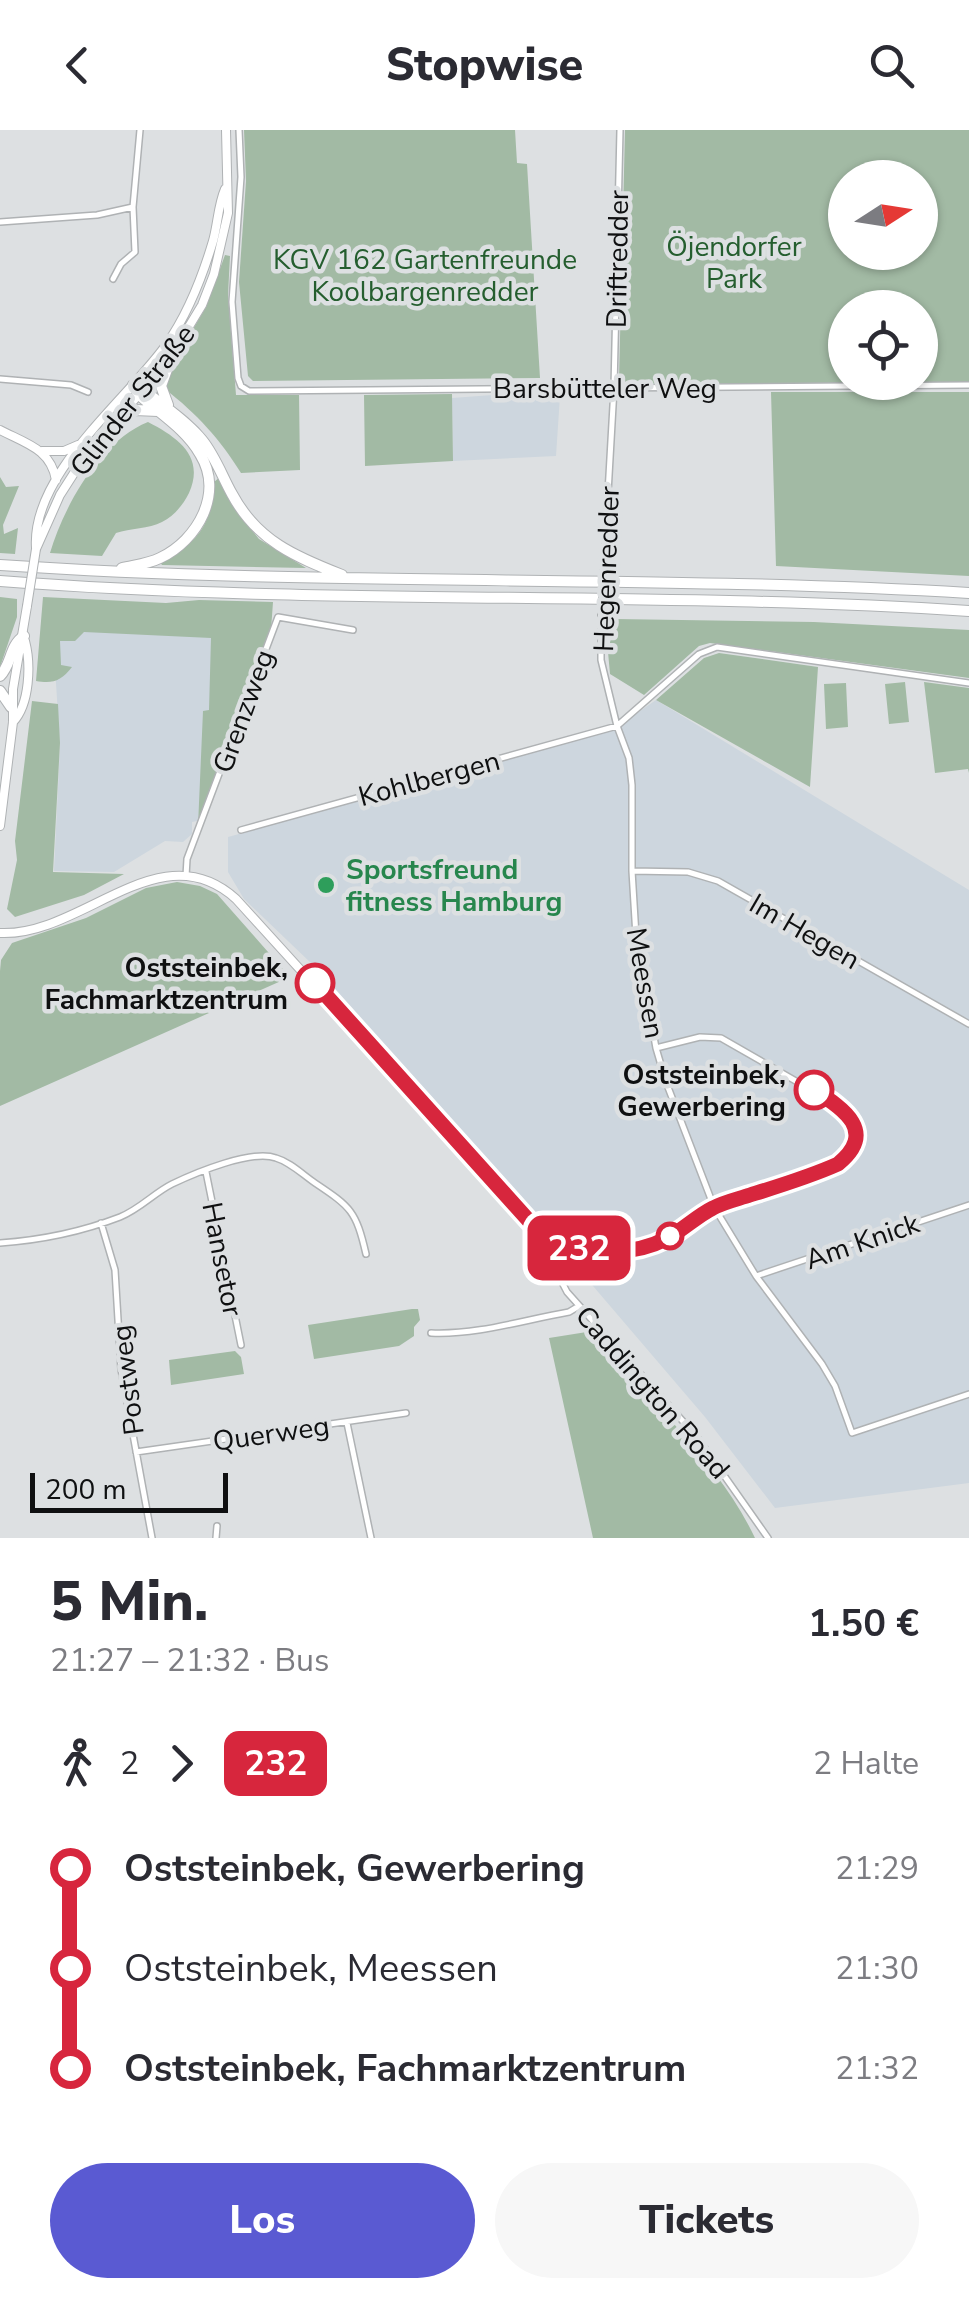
<!DOCTYPE html>
<html lang="de">
<meta charset="utf-8">
<style>
:root{--surface:#fff;--page:#f7f7f7;--text:#2b2b33;--muted:#7c7c81;--accent:#5a5ad2}
body{margin:0;font-family:"Nunito Sans",sans-serif;background:var(--page);color:var(--text);height:100vh;display:flex;flex-direction:column;font-size:38px;white-space:nowrap}
*{box-sizing:border-box;margin:0}
p{font-size:32px;color:var(--muted)}
.icon{flex:none;width:55px;height:55px;fill:none;stroke:currentColor;stroke-width:2;stroke-linecap:round;stroke-linejoin:round}
.map{position:relative;height:1408px;overflow:hidden}
.drawer{display:flex;flex-direction:column;background:var(--surface);flex:1}
.drawer>*{flex:none}
.badge{padding:0 20px;border-radius:15px;font-size:35px;line-height:65px}
.needle{width:65px;rotate:78deg}
.tools{position:absolute;left:828px;top:30px;display:grid;gap:20px}
.tools a{display:grid;place-items:center;width:110px;height:110px;border-radius:50%;background:var(--surface);box-shadow:0 2px 8px #0004;font-size:50px}
.scale{position:absolute;left:30px;bottom:25px;width:198px;box-sizing:border-box;padding-left:10px;border:5px solid #0f1011;border-top:0;font-size:28px;line-height:35px;white-space:nowrap;color:#0f1011;-webkit-text-stroke:8px #dde0e2;paint-order:stroke}
.map>.badge{position:absolute;translate:-50% -50%;box-shadow:0 0 0 5px #fff}
.legs{display:flex;align-items:center;gap:15px;height:110px;padding:0 50px;font-size:32px}
.legs p{margin-inline-start:auto}
.overview{display:flex;align-items:center;justify-content:space-between;height:170px;padding:0 50px}
h1{font-size:55px;font-weight:800;line-height:75px}
.button{display:flex;gap:20px;margin-top:auto;padding:20px 50px}
.button a{flex:1;height:115px;border-radius:60px;background:var(--accent);color:#fff;font-size:40px;font-weight:800;line-height:115px;text-align:center}
.button a+a{background:var(--page);color:var(--text)}
ul{padding:0 50px;list-style:none}
li{display:flex;align-items:center;gap:35px;height:100px;font-size:38px}
li i{display:grid;place-items:center;width:15px;height:100%;margin:0 12px;background:currentColor}
li i::after{content:'';width:25px;height:25px;margin:-12px;border:8px solid;border-radius:50%;background:var(--surface)}
li p{margin-inline-start:auto}
li:first-child i{background:linear-gradient(#0000 50%,currentColor 0)}
li:last-child i{background:linear-gradient(currentColor 50%,#0000 0)}
header{display:flex;justify-content:space-between;align-items:center;height:130px;padding:0 50px;background:var(--surface);font-size:45px;font-weight:800}
.map>svg:first-child{display:block}
</style>
<header><svg class="icon" aria-label="back" viewBox="0 0 24 24"><path d="M15 5l-7 7 7 7"/></svg>Stopwise<svg class="icon" aria-label="search" viewBox="0 0 24 24"><circle cx="10" cy="10" r="6"/><path d="M15 15l6 6"/></svg></header>
<div class="map">
<svg width="969" height="1408" viewBox="0 0 969 1408">
<rect width="100%" height="100%" fill="#dde0e2"/>
<!-- built -->
<path fill="#cdd6de" d="M506 264 560 266 556 326 453 331 452 268Z
M51 475 271 483 197 691 192 692V704L183 712 165 711 114 742 54 741 60 616Z
M656 570 969 760V1353L775 1378 705 1287 434 970 312 834 244 769 228 742V707L611 601Z"/>
<!-- green -->
<path fill="#a2baa4" fill-rule="evenodd" d="M244 0H515L517 33 527 34 540 248 253 251 248 246 239 152 246 51Z
M625 0H969V252L622 254 619 250ZM845 48H920V122H845ZM845 178H920V252H845Z
M225 125 230 126 228 165 236 265H299L300 340 241 343C220 309 197 284 165 259L169 240 206 177Z
M771 262H969V446L776 436Z
M452 264 453 331 365 336 364 265Z
M148 292C179 308 205 327 189 363 183 375 174 386 162 392 149 399 130 398 116 403L102 426 50 423C64 376 100 311 148 292Z
M0 347 6 357 19 356 3 395 4 404 18 398 15 424 0 423Z
M220 347 239 384 259 409 306 438 162 435 160 432C199 412 211 396 214 352Z
M0 467 17 469V487L0 537Z
M43 467 166 473 199 470 273 472 271 500 198 696 203 581 209 580 211 508 84 502 75 511H60L61 535 72 537C61 551 53 554 36 551Z
M615 489 814 492 969 500V548L710 513 699 516 644 565 610 544 608 522Z
M719 523 818 537 810 657 656 570 704 528Z
M905 552 909 592 889 594 885 554Z
M924 552 969 558V643L968 639 935 643Z
M846 553 848 597 826 599 824 554Z
M32 571 58 574 60 613 53 742 124 744 84 765 15 787 7 779 17 730 15 711Z
M177 752 200 756 217 764 290 847 0 976V841L1 830 12 813 86 788 146 758Z
M412 1179H418L420 1190 414 1197V1206L399 1216 314 1229 308 1195Z
M593 1201C646 1270 717 1328 755 1408H593L549 1208Z
M235 1221 241 1227 244 1244 171 1255 169 1230Z"/>
<g fill="none" stroke-linecap="round" stroke-linejoin="round">
<!-- street casing -->
<g stroke="#afb2b4" stroke-width="8">
<path id="street" d="M239 0 241 47 232 172 238 248 241 256 249 261 969 255
M0 92 97 85 133 77
M113 149 121 134 135 122 133 77 140 0
M0 249 71 255 88 262
M604 433 614 258 620 0
M601 485V530L617 596 629 628 632 655V741L636 806 656 918 666 952 714 1077 756 1146 822 1234 835 1256 852 1303 969 1264
M241 700 617 596 699 524 717 517 969 553
M632 741 688 742 718 751 969 894
M186 746 187 729 278 487 353 500
M656 918 700 907 721 908 841 977C862 998 860 1016 837 1034L714 1077
M206 1042 241 1215
M101 1093 115 1140 121 1239 152 1408
M559 1111 553 1135 567 1162 697 1307 768 1408
M0 1113C42 1110 81 1102 120 1087 140 1079 154 1063 172 1054 195 1043 252 1019 276 1028 290 1032 302 1044 315 1053 351 1077 356 1081 366 1124
M756 1146 969 1075
M431 1203C478 1205 523 1190 569 1182L579 1176
M347 1293 371 1408
M136 1322 406 1283
M216 1408 217 1396"/>
</g>
<!-- secondary casing -->
<g stroke="#afb2b4" stroke-width="10">
<path id="secondary" d="M0 300C25 313 51 319 56 350
M42 321H64L78 315
M36 418C31 344 126 271 166 215 188 184 202 148 213 111 218 93 218 75 225 59
M36 419 60 365 76 340 173 223 202 175 214 144 228 83 226 0
M13 592C30 574 31 534 25 511
M0 696 13 592V559L27 476
M0 803C82 807 160 700 236 769L516 1077C580 1146 646 1126 714 1077"/>
</g>
<!-- highway casing -->
<g stroke="#afb2b4" stroke-width="12">
<path id="highway" d="M133 255 143 259C162 276 185 289 202 310 215 326 222 346 232 364 257 411 296 427 342 445
M168 275 161 256 173 223
M114 293 135 280 158 281
M0 435C323 457 646 444 969 463
M122 438C135 435 148 434 160 428 198 410 224 363 200 324 186 299 159 283 138 264L133 255
M0 451C322 476 646 460 969 481
M0 546C12 534 9 516 24 506
M0 561 11 577"/>
</g>
<!-- street -->
<use href="#street" stroke="#fff" stroke-width="5"/>
<!-- secondary -->
<use href="#secondary" stroke="#fff" stroke-width="8"/>
<!-- highway -->
<use href="#highway" stroke="#fff" stroke-width="10"/>
<!-- street-bridge casing -->
<g stroke="#afb2b4" stroke-width="8" stroke-linecap="butt">
<path id="street-bridge" d="M601 485 604 433"/>
</g>
<!-- secondary-bridge casing -->
<g stroke="#afb2b4" stroke-width="10" stroke-linecap="butt">
<path id="secondary-bridge" d="M27 476 36 419"/>
</g>
<!-- street-bridge -->
<use href="#street-bridge" stroke="#fff" stroke-width="5"/>
<!-- secondary-bridge -->
<use href="#secondary-bridge" stroke="#fff" stroke-width="8"/>
</g>
<g fill="none" stroke-linecap="round" stroke-linejoin="round">
<!-- line-1 casing -->
<g stroke="#fff" stroke-width="22">
<path id="line-1" d="M315 853 530 1092C571 1122 621 1132 668 1108 684 1099 697 1086 713 1078 724 1072 738 1069 750 1065 779 1056 809 1047 838 1034 877 1002 845 979 814 960"/>
</g>
<!-- line-1 -->
<use href="#line-1" stroke="#d7263d" stroke-width="15"/>
</g>
<!-- markers -->
<circle fill="#2e9e5b" stroke="#dde0e2" stroke-width="4" cx="326" cy="755" r="10"/>
<g fill="#fff" stroke="#d7263d" stroke-width="5">
<circle cx="315" cy="853" r="18"/>
<circle cx="814" cy="960" r="18"/>
<circle cx="670" cy="1106" r="12"/>
</g>
<g text-anchor="middle" stroke-width="9" stroke-linejoin="round" paint-order="stroke">
<!-- park labels -->
<g font-size="28" fill="#255e2f" stroke="#dde0e2">
<text x="734" y="126">Öjendorfer<tspan x="734" dy="32">Park</tspan></text>
<text x="425" y="139">KGV 162 Gartenfreunde<tspan x="425" dy="32">Koolbargenredder</tspan></text>
</g>
<!-- street labels -->
<g font-size="28" fill="#0f1011" stroke="#dde0e2">
<text transform="translate(617 129) rotate(-89)" y="10">Driftredder</text>
<text x="605" y="268">Barsbütteler Weg</text>
<text transform="translate(132 270) rotate(-52)" y="10">Glinder Straße</text>
<text transform="translate(606 439) rotate(-88)" y="10">Hegenredder</text>
<text transform="translate(243 581) rotate(-70)" y="10">Grenzweg</text>
<text transform="translate(429 648) rotate(-15)" y="10">Kohlbergen</text>
<text transform="translate(805 801) rotate(30)" y="10">Im Hegen</text>
<text transform="translate(646 853) rotate(80)" y="10">Meessen</text>
<text transform="translate(862 1111) rotate(-19)" y="10">Am Knick</text>
<text transform="translate(223 1129) rotate(79)" y="10">Hansetor</text>
<text transform="translate(127 1250) rotate(-97)" y="10">Postweg</text>
<text transform="translate(653 1262) rotate(49)" y="10">Caddington Road</text>
<text transform="translate(271 1303) rotate(-8)" y="10">Querweg</text>
</g>
<!-- leisure labels -->
<g font-size="28" font-weight="bold" fill="#27864d" stroke="#dde0e2" text-anchor="start">
<text x="346" y="749">Sportsfreund<tspan x="346" dy="32">fitness Hamburg</tspan></text>
</g>
<!-- stop labels -->
<g font-size="28" font-weight="bold" fill="#0f1011" stroke="#dde0e2" text-anchor="end">
<text x="288" y="847">Oststeinbek,<tspan x="288" dy="32">Fachmarktzentrum</tspan></text>
<text x="786" y="954">Oststeinbek,<tspan x="786" dy="32">Gewerbering</tspan></text>
</g>
</g>
</svg>
<div class="tools">
<a><svg class="needle" viewBox="-14 -14 28 28"><path d="M0-13l5 13h-10z" fill="#e53935"/><path d="M0 13l5-13h-10z" fill="#7c7c81"/></svg></a>
<a><svg class="icon" aria-label="locate" viewBox="0 0 24 24"><circle cx="12" cy="12" r="6"/><path d="M12 2v4M12 18v4M2 12h4M18 12h4"/></svg></a>
</div>
<div class="scale">200 m</div>
<b class="badge" style="left:579px;top:1118px;background:#d7263d;color:#fff">232</b>
</div>
<section class="drawer">
<div class="overview"><div><h1>5 Min.</h1><p>21:27 – 21:32 · Bus</p></div><b>1.50 €</b></div>
<div class="legs"><svg class="icon" aria-label="walk" viewBox="0 0 24 24"><circle cx="13" cy="4" r="2"/><path d="M13 8l-2 6 4 7M11 14l-3 7M7 12l3-4h3l4 4"/></svg>2<svg class="icon" aria-label="forward" viewBox="0 0 24 24"><path d="M9 5l7 7-7 7"/></svg><b class="badge" style="background:#d7263d;color:#fff">232</b><p>2 Halte</p></div>
<ul>
<li><i style="color:#d7263d"></i><b>Oststeinbek, Gewerbering</b><p>21:29</p></li>
<li><i style="color:#d7263d"></i><span>Oststeinbek, Meessen</span><p>21:30</p></li>
<li><i style="color:#d7263d"></i><b>Oststeinbek, Fachmarktzentrum</b><p>21:32</p></li>
</ul>
<div class="button"><a>Los</a><a>Tickets</a></div>
</section>
